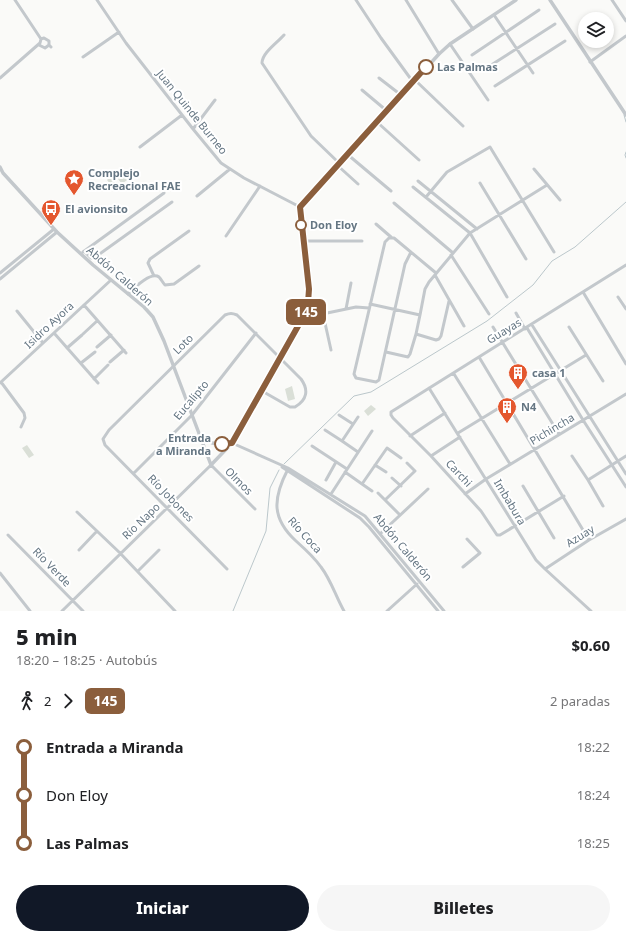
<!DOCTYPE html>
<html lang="es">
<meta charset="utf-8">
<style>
:root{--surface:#fff;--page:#f6f6f6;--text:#202124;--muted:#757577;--accent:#111827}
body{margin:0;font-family:"Noto Sans",sans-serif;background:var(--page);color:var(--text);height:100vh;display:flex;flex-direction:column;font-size:15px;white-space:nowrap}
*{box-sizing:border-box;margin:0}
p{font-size:13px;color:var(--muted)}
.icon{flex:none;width:22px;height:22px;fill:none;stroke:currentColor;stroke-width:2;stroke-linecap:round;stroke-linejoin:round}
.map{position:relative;height:611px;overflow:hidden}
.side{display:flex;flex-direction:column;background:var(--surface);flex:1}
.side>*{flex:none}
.badge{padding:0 8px;border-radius:6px;font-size:14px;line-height:26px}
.tools{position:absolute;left:578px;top:12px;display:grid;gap:8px}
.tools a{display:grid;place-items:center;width:36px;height:36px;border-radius:50%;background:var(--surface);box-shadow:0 2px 6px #0003;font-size:20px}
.map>.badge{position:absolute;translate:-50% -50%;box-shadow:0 0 0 2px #fff}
.legs{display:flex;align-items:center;gap:6px;height:44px;padding:0 16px;font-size:13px}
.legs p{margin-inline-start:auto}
.head{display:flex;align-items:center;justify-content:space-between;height:68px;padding:0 16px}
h1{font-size:22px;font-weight:800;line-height:30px}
.cta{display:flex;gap:8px;margin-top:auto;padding:8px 16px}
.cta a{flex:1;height:46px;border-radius:24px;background:var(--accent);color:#fff;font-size:16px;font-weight:800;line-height:46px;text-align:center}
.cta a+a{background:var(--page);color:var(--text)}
ul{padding:0 16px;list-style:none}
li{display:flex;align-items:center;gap:14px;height:48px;font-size:15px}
li i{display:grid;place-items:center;width:6px;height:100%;margin:0 5px;background:currentColor}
li i::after{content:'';width:10px;height:10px;margin:-5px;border:3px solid;border-radius:50%;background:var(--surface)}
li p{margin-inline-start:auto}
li:first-child i{background:linear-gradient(#0000 50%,currentColor 0)}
li:last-child i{background:linear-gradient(currentColor 50%,#0000 0)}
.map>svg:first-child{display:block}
</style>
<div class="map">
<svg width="626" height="611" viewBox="0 0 626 611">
<rect width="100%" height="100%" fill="#fafaf8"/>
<!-- green -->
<path fill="#dadfd7" d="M118 170 127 180 122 184 114 174Z
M111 176 120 186 115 190 107 180Z
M292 386 295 399 288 401 285 389Z
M371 405 376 409 368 416 364 411Z
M27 445 34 455 29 458 22 448Z"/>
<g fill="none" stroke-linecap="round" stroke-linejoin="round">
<!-- stream -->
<path stroke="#bbc7cb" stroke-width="1" d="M624 115 626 122
M626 152 625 155 626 158
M284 464 354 396 371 392 487 321 533 285 552 261 575 247 626 202
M233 611 266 531 270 488 279 470"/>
<!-- minor -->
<path stroke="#c3c8cc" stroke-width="3" d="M97 0 126 43 193 129 221 163 244 178 300 207
M356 0 381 38 413 82
M406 0 439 54
M452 0 473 29
M612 0 626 21
M494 15 533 73
M284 35C277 43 262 53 262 63L311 136 339 163
M41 39 44 38 49 41V45L51 47
M450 44 488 100
M39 45 45 48 49 45
M472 55 539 10
M83 57 119 32
M590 62 626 36
M485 69 555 24
M0 78 40 43 41 39 15 0
M379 78 401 95
M415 80 463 126
M495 86 565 41
M362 90 387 111
M377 122 419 160
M193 129 215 100
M140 147 182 115
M347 154 391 191
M337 165 358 184
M534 169 560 200
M418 181 477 229
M480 183 526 259
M413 187 470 233 507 297
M197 196 230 169
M426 197 447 172 490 147 554 252
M394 203 453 253
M376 224 391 237
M226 236 260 186
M303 241H362
M84 251 91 258H94L172 202
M83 252 164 193
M411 252 405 264 379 380 376 382 356 378 354 374 385 242 389 238H394L436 273
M451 255 489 314
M0 273 54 229
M435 275 464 326
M154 276 148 263 150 259 189 231
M0 279 57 232
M583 292 626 364
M128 294C133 289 151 271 159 277 161 279 163 283 165 285L174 284 199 266
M618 297 626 309
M370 304 420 315 416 334 436 340 439 339 441 336 449 301
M84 305 126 353
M346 309 351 283
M17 311 43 343
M516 313 525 329
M323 314 331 350
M420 315 425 289 429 282 470 233 547 185
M303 318 356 307 369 308
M532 325 626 474
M493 327 559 434
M569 327 603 381
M527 328 583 420 626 487
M54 333 98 383
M83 334 97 321
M97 347 111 335
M67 348 82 335
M386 352 408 357 410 354 416 334
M479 357 589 540
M110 362 124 350
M81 363 95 352
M454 374 510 464
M94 379 108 365
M1 382 24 413 25 418 21 427
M0 383 111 280
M429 388 536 560 545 569 591 611
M339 415 353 424
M358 417 342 441 358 452
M325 430 342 441
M458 433 586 355
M410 436 445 413
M232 443 288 468 365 516 444 611
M312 446 347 469
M431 456 460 437
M572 456 588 480 603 506
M375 465 386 472
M282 467 360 518 369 527 438 611
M288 469C273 498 271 518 296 541 305 549 314 557 321 567 331 580 336 597 344 611
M345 472 362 484 387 448 401 458
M134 473 192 415 256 333
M392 478 401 486
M326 480 336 462
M588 480 626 456
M362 484 372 491
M523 486 554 538
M378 493 400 515
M331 494 372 431
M465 494 486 479 626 394
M564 496 500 535H497L481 511 431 456 393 418 391 415V412L626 265
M385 500 415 471 407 463
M77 512 120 553 175 611
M380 534 428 489
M8 535 83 611
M79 550 97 531
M463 567 480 553 467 539
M227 569 105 445 103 439 109 430 225 315C230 313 232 313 237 315L301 379C309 390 307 400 295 407H290L262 391
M545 569 589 540 626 519
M138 571 159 550
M0 573 30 611
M62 611 211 465 255 509
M387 611 417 584"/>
<!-- tertiary -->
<path stroke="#c3c8cc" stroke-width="3.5" d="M550 0 626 115
M0 167 3 173 57 232 93 265 144 307 153 317 164 341 211 465 232 443 306 312 308 303 309 289 300 207 439 54 450 44 516 0
M201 437C213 445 218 445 231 443"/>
</g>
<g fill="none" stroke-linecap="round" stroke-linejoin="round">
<!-- line-1 casing -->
<g stroke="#fff" stroke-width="9">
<path id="line-1" d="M222 444 232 443 306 312 308 303 309 289 300 207 426 67"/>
</g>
<!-- line-1 -->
<use href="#line-1" stroke="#8b5e3c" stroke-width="6"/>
</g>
<!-- icons -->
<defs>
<g id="sight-pin" transform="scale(1)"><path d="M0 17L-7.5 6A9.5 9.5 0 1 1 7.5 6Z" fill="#e4572e" stroke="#fff"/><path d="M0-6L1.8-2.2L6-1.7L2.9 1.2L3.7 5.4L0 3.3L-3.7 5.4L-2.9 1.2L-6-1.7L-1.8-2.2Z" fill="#fff"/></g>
<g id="bus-pin" transform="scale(1)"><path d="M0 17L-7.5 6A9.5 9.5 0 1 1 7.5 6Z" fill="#e4572e" stroke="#fff"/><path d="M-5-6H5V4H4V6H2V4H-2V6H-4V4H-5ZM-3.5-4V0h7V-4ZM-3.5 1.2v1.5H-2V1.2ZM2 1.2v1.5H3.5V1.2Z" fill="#fff"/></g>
<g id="building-pin" transform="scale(1)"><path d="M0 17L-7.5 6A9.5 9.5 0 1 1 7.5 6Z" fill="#e4572e" stroke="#fff"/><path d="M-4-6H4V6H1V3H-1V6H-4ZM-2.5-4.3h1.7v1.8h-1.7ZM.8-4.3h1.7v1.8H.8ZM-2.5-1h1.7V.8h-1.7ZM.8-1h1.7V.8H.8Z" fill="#fff"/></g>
</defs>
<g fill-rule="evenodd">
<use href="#sight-pin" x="74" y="179"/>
<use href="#bus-pin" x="51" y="209"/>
<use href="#building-pin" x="518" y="373"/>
<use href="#building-pin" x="507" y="407"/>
</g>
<!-- markers -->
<g fill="#fff" stroke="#8b5e3c" stroke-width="2">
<circle cx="426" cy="67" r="7"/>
<circle cx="301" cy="225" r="5"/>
<circle cx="222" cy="444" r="7"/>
</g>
<g text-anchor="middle" stroke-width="4" stroke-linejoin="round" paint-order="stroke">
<!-- stop labels -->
<g font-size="11" font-weight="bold" fill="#657683" stroke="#fff" text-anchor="start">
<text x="437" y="71">Las Palmas</text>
<text x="310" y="229">Don Eloy</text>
<text x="211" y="442" text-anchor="end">Entrada<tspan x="211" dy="13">a Miranda</tspan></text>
</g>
<!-- street labels -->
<g font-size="11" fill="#657683" stroke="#fff">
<text transform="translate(192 112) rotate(51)" y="4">Juan Quinde Burneo</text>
<text transform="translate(120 276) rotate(41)" y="4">Abdón Calderón</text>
<text transform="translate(49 325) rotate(-43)" y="4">Isidro Ayora</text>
<text transform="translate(504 331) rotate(-31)" y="4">Guayas</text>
<text transform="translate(183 344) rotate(-45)" y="4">Loto</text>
<text transform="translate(191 400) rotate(-50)" y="4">Eucalipto</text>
<text transform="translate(552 429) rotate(-31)" y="4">Pichincha</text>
<text transform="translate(459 473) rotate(47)" y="4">Carchi</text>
<text transform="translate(239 481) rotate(45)" y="4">Olmos</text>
<text transform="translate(171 498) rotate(46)" y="4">Río Jobones</text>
<text transform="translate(510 502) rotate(59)" y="4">Imbabura</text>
<text transform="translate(141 521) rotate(-44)" y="4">Río Napo</text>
<text transform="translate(305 535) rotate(48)" y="4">Río Coca</text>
<text transform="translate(580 536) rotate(-32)" y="4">Azuay</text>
<text transform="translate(403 547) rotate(50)" y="4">Abdón Calderón</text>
<text transform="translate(52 567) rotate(46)" y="4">Río Verde</text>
</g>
<!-- poi labels -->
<g font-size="11" font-weight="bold" fill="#657683" stroke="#fff" text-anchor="start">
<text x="88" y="177">Complejo<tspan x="88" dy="13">Recreacional FAE</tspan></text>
<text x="65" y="213">El avionsito</text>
<text x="532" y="377">casa 1</text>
<text x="521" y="411">N4</text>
</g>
</g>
</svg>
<div class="tools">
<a><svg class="icon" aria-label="layers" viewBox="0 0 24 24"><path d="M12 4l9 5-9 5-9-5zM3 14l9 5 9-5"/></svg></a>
</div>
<b class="badge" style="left:306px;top:312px;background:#8b5e3c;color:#fff">145</b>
</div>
<section class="side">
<div class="head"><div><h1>5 min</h1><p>18:20 – 18:25 · Autobús</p></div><b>$0.60</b></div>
<div class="legs"><svg class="icon" aria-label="walk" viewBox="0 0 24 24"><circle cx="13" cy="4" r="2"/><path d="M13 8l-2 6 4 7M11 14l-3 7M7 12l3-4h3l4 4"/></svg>2<svg class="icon" aria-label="forward" viewBox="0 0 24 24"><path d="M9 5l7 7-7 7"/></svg><b class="badge" style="background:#8b5e3c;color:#fff">145</b><p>2 paradas</p></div>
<ul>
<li><i style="color:#8b5e3c"></i><b>Entrada a Miranda</b><p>18:22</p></li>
<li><i style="color:#8b5e3c"></i><span>Don Eloy</span><p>18:24</p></li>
<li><i style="color:#8b5e3c"></i><b>Las Palmas</b><p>18:25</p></li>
</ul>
<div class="cta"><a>Iniciar</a><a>Billetes</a></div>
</section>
